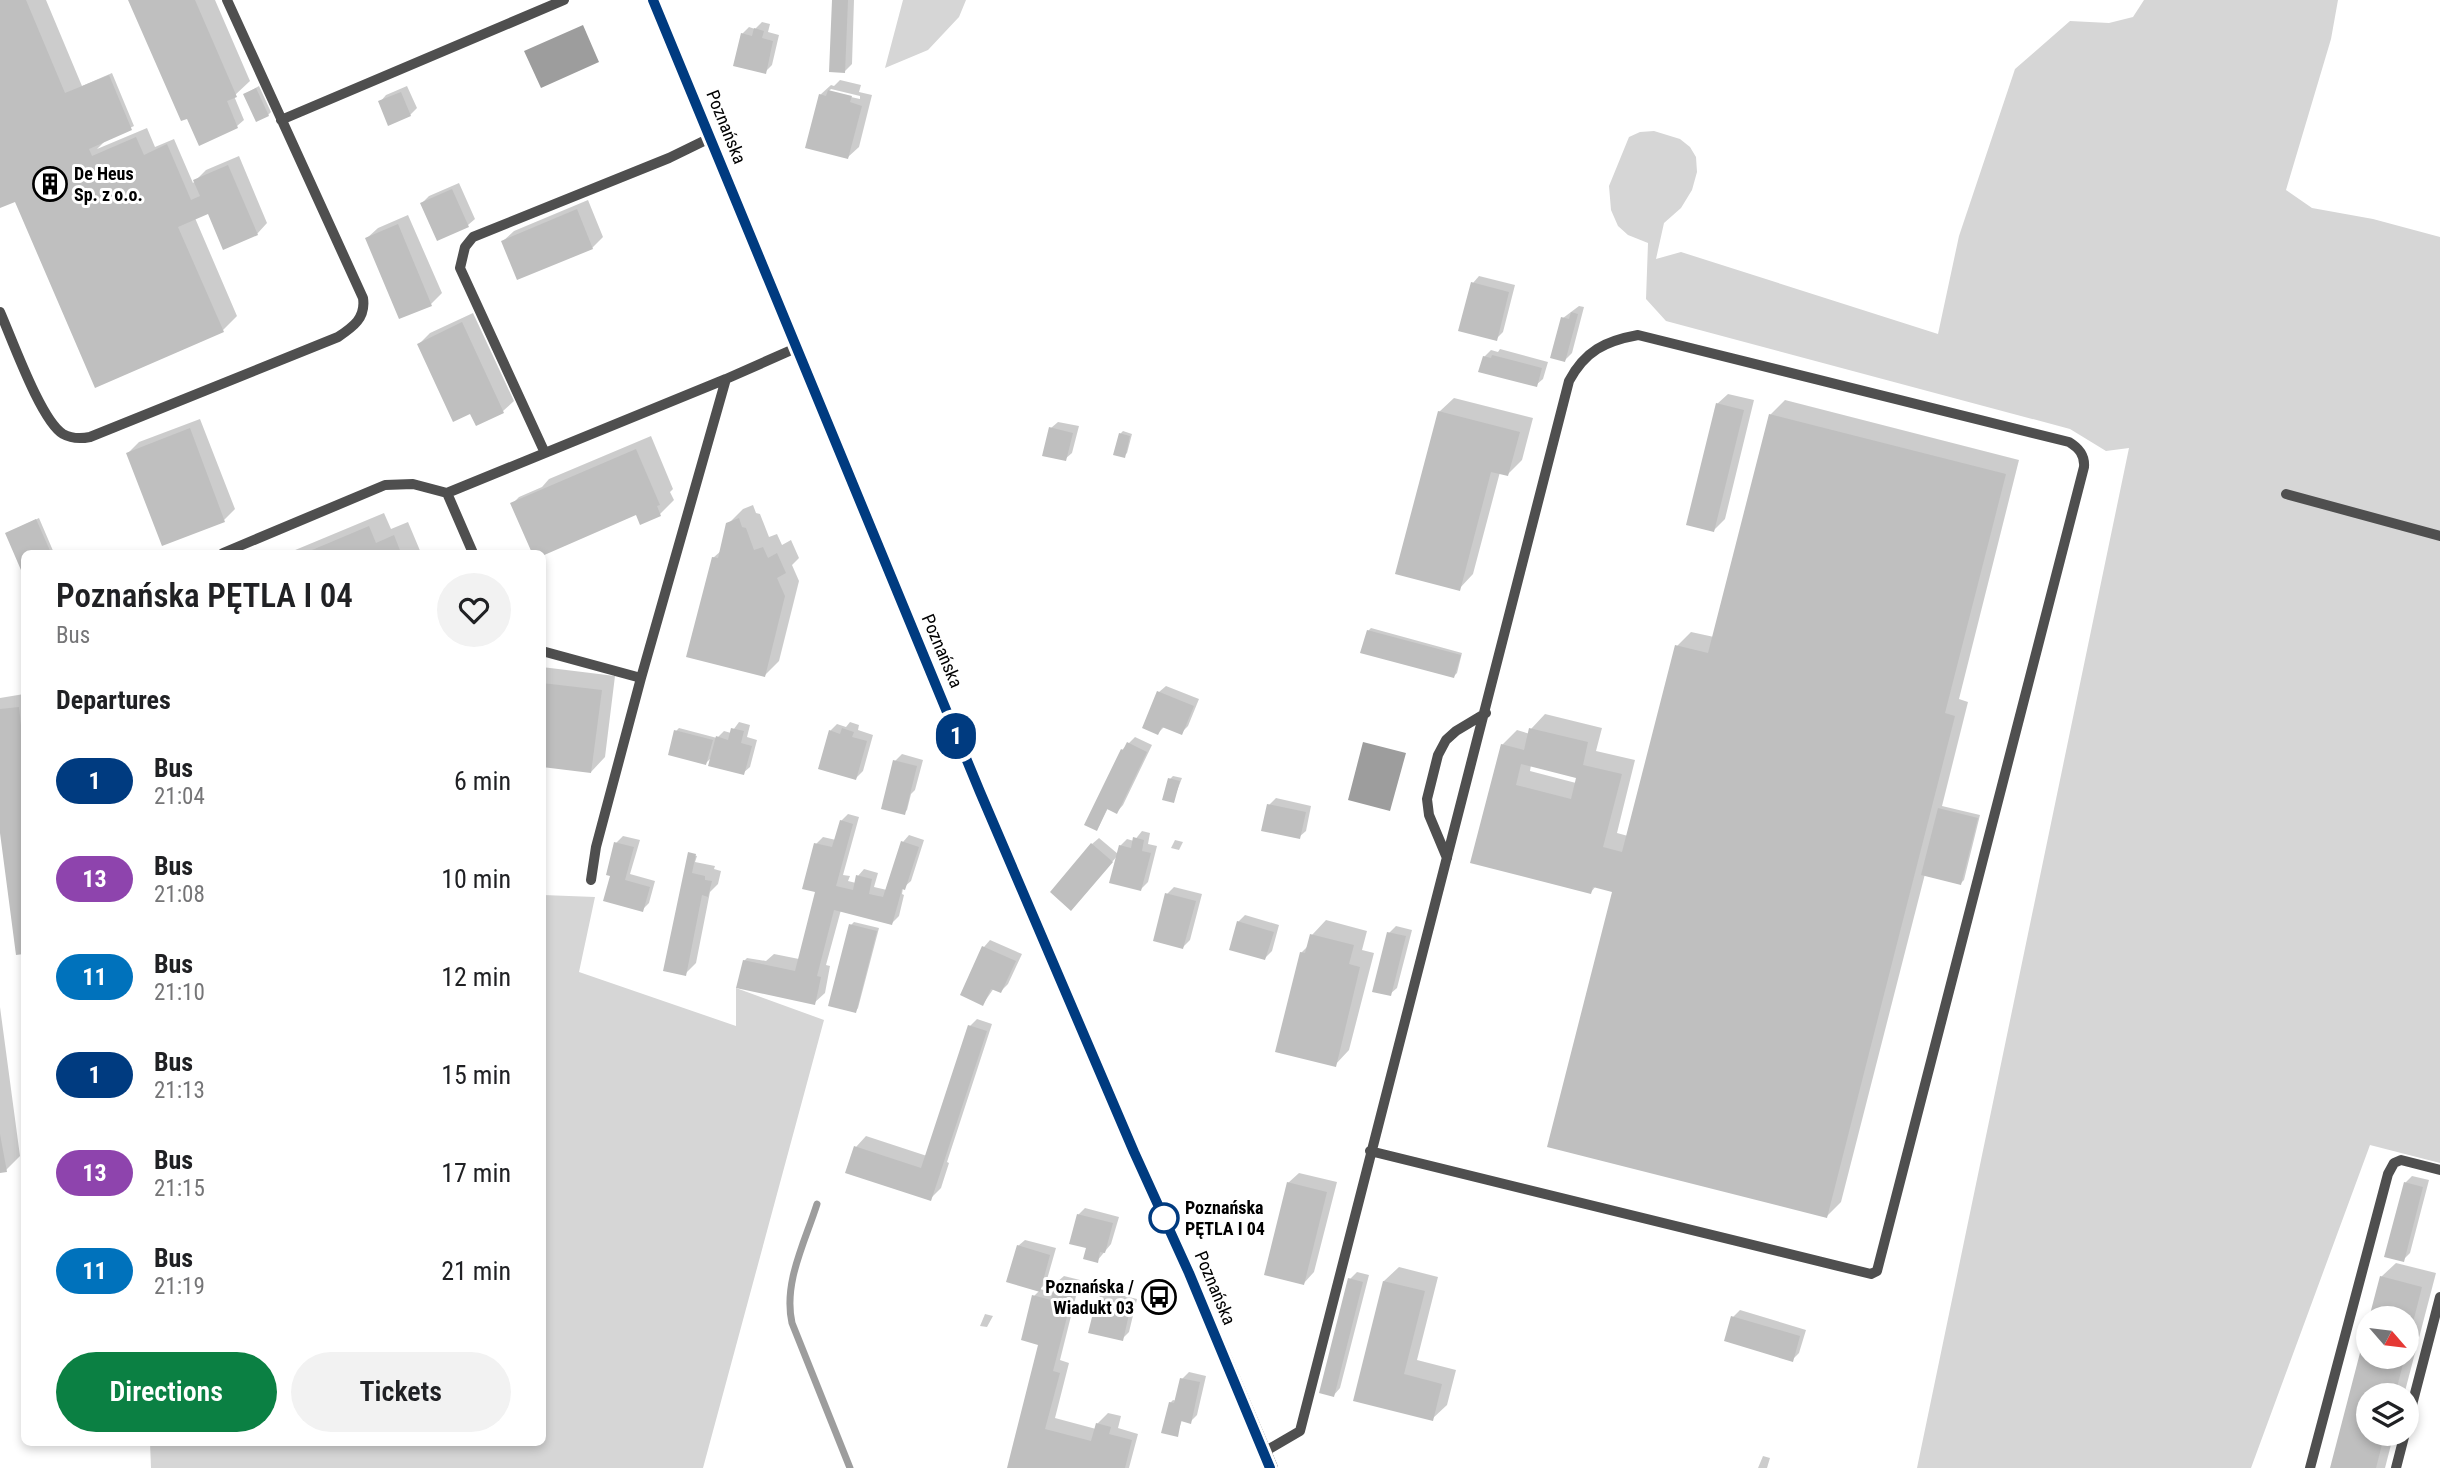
<!DOCTYPE html>
<meta charset="utf-8">
<style>
:root{--surface:#fff;--page:#f2f2f2;--text:#202124;--muted:#757577;--accent:#0b8043}
body{margin:0;font-family:"Roboto Condensed",sans-serif;background:var(--page);color:var(--text);height:100vh;display:flex;flex-direction:column;font-size:26px;white-space:nowrap}
*{box-sizing:border-box;margin:0}
p{font-size:23px;color:var(--muted)}
.icon{flex:none;width:38px;height:38px;fill:none;stroke:currentColor;stroke-width:2;stroke-linecap:round;stroke-linejoin:round}
.map{position:relative;flex:1;overflow:hidden}
.panel{position:absolute;left:21px;top:550px;width:525px;height:896px;display:flex;flex-direction:column;background:var(--surface);border-radius:10px;box-shadow:0 4px 10px #0003}
.panel>*{flex:none}
.badge{padding:0 14px;border-radius:23px;font-size:24px;line-height:46px}
.needle{width:46px;rotate:118deg}
.controls{position:absolute;left:2356px;top:1306px;display:grid;gap:14px}
.controls a{display:grid;place-items:center;width:63px;height:63px;border-radius:50%;background:var(--surface);box-shadow:0 4px 10px #0003;font-size:35px}
.map>.badge{position:absolute;translate:-50% -50%;box-shadow:0 0 0 4px #fff}
h2{padding:0 35px;font-size:26px;line-height:63px}
.round{display:grid;place-items:center;flex:none;width:74px;height:74px;border-radius:37px;background:var(--page)}
.headline{display:flex;align-items:center;justify-content:space-between;height:119px;padding:0 35px}
h1{font-size:33px;font-weight:600;line-height:52px}
.cta{display:flex;gap:14px;margin-top:auto;padding:14px 35px}
.cta a{flex:1;height:80px;border-radius:42px;background:var(--accent);color:#fff;font-size:28px;font-weight:600;line-height:80px;text-align:center}
.cta a+a{background:var(--page);color:var(--text)}
ul{padding:0;list-style:none}
li{display:flex;align-items:center;gap:21px;height:98px;padding:0 35px}
li div{flex:1}
li b{display:block;font-size:26px}
li em{font-style:normal}
li .badge{min-width:77px;font-weight:700;text-align:center}
.map>svg:first-child{display:block}
</style>
<div class="map">
<svg width="2440" height="1468" viewBox="0 0 2440 1468">
<rect width="100%" height="100%" fill="#fff"/>
<!-- green -->
<path fill="#d6d6d6" d="M903 0H966L959 17 928 50 885 68Z
M2144 0H2338L2331 39 2286 190 2312 208 2373 219 2440 237V1163L2370 1145 2251 1468H1917L2129 448 2106 451 2070 429 1666 321 1646 299 1648 243 1628 235 1618 226 1611 210 1609 186 1629 137 1640 132 1654 131 1680 139 1690 147 1696 157 1697 172 1692 190 1681 208 1664 223 1656 259 1681 252 1938 334 1959 236 2015 69 2070 21 2109 23 2133 17Z
M543 895 595 897 579 972 736 1026V988L824 1020 703 1468H151L150 1442H542Z"/>
<!-- water -->
<path fill="#9d9d9d" d="M583 25 599 62 541 88 524 51Z
M1363 742 1406 753 1390 811 1348 800Z"/>
<!-- shadow -->
<path fill="#0003" fill-rule="evenodd" d="M0 0H46L82 86 112 73 134 126 107 139 97 149 147 128 155 147 174 139 193 183 206 170 239 156 267 223 257 234 209 212 195 218 237 316 223 330 16 199 0 206Z
M130 0H215L250 81 234 96 244 120 237 126Z
M834 0H854L852 64 845 71Z
M762 22 770 24 768 32 779 35 772 65 765 72 742 34 749 27 755 29Z
M840 80 861 85 859 92 872 95 859 147 848 157 820 95 831 85 834 86ZM831 89 860 96V99L828 92Z
M259 86 271 112 268 115 245 94Z
M407 86 417 108 410 115 380 102 386 95Z
M459 183 475 219 468 225 422 203 429 196Z
M588 200 603 237 592 248 503 241 514 231Z
M408 215 442 293 431 304 367 238 378 228Z
M1479 276 1515 285 1503 332 1496 339 1473 283Z
M1579 306 1584 307 1572 353 1565 360 1563 318Z
M473 313 514 401 503 411 476 424 471 412 419 344 430 333Z
M1500 349 1548 362 1543 379 1536 385 1484 357 1491 350 1498 352Z
M1728 394 1754 400 1725 519 1714 530 1717 404Z
M1454 398 1533 418 1522 460 1508 474 1500 472 1473 574 1459 589 1439 412Z
M1785 400 2019 460 1959 699 1968 702 1942 806 1980 815 1964 880 1961 883 1925 874 1841 1202 1827 1216 1614 891 1596 886 1591 892 1473 862 1502 745 1517 730 1530 734 1531 729 1545 714 1602 728 1596 751 1635 760 1617 833 1628 836 1677 646 1691 632 1714 637 1770 415ZM1531 765 1578 777 1576 783 1530 771Z
M200 419 235 509 224 520 128 453 139 442Z
M1058 422 1079 426 1072 453 1065 459 1051 428Z
M1123 431 1132 434 1127 453 1124 456 1120 434Z
M651 436 673 489 670 492 674 500 660 514 637 513 542 553H534L512 504 519 497 542 487 549 479Z
M753 505 756 513 760 514 769 537 777 534 782 545 791 540 799 558 792 565 799 581 779 661 765 675 713 558 722 550 728 524 743 509Z
M384 513 391 529 408 522 421 553H288Z
M39 518 54 553H24V573L7 533Z
M1371 628 1462 653 1457 673 1454 676 1368 631Z
M542 667 615 676 605 757 591 772 542 765Z
M1166 686 1199 699 1188 726 1181 733 1165 726 1158 733 1159 692Z
M24 694V952L17 953 0 820V698Z
M739 722 750 725 747 737 757 740 750 767 743 773 713 756 706 763 676 731 679 728 717 738 724 731 731 733Z
M850 722 859 725 858 730 873 735 863 771 856 778 830 731 837 724 846 727Z
M1135 737 1152 745 1123 805 1117 812 1108 808 1099 826 1098 802 1122 750Z
M902 754 923 760 915 790 911 794 907 810 904 813 895 761Z
M1173 776 1182 778 1173 801 1170 779Z
M1276 798 1311 806 1306 831 1299 837 1269 805Z
M848 814 859 817 843 875 850 876 848 881 856 883 858 876 864 869 878 873 874 887 887 890 903 842 909 835 924 840 911 881 903 888 902 894 904 895 899 916 892 923 841 910 826 965 830 966 825 993 814 1003 744 961 747 958 766 961 774 954 799 959 818 886 816 844 823 837 836 840 841 821Z
M1142 831 1150 833 1148 844 1157 846 1148 882 1141 889 1118 855 1078 902 1092 844 1099 838 1118 854 1120 846 1127 839 1134 841Z
M623 836 640 840 630 874 655 881 649 903 642 910 612 875 616 843Z
M1175 840 1183 842 1179 850 1171 848Z
M689 854 697 856 695 862 715 866 714 869 721 871 718 884 710 892 696 963 685 974Z
M1174 887 1202 894 1190 940 1183 947 1167 894Z
M1245 915 1279 925 1272 951 1265 958 1238 922Z
M1326 920 1367 931 1362 950 1374 953 1349 1050 1335 1065 1301 953 1309 945 1312 935Z
M854 922 879 928 858 1008 856 1011 851 925Z
M1396 926 1412 930 1397 988 1390 994 1389 933Z
M990 940 1022 954 1008 984 1001 991 994 988 983 1004 984 947Z
M0 1007 20 1156 6 1170 0 1171Z
M977 1019 992 1024 947 1162 949 1163 941 1188 930 1199 856 1147 866 1136 927 1156 970 1026Z
M1299 1173 1337 1182 1314 1272 1304 1283 1288 1183Z
M2412 1176 2429 1180 2410 1253 2403 1260 2405 1183Z
M1085 1208 1119 1217 1111 1244 1097 1261 1088 1247 1078 1215Z
M1025 1240 1056 1248 1046 1283 1040 1289 1054 1293 1057 1282 1064 1276 1080 1280 1060 1360 1069 1363 1055 1418 1096 1429 1097 1424 1108 1413 1121 1416 1118 1428 1138 1434 1129 1468H1009L1035 1367 1037 1364H1035L1040 1344 1023 1339 1034 1296 1040 1290 1008 1281 1018 1246Z
M2396 1263 2436 1273 2404 1395H2368V1433H2394L2385 1468H2332L2368 1330V1356H2406V1318L2381 1277Z
M1399 1267 1438 1277 1417 1360 1456 1370 1447 1405 1432 1419 1355 1400 1384 1281Z
M1357 1272 1369 1275 1340 1388 1334 1395 1350 1279Z
M1105 1291 1137 1299 1129 1332 1122 1339 1098 1298Z
M1740 1310 1806 1330 1799 1353 1792 1360 1733 1317Z
M985 1314 993 1316 987 1327 980 1326Z
M1189 1372 1206 1376 1197 1415 1190 1422 1182 1420 1177 1435 1170 1403 1173 1400 1177 1401 1182 1379Z
M1763 1456 1770 1458 1767 1468H1758Z"/>
<g fill="none" stroke-linecap="round" stroke-linejoin="round">
<!-- stream -->
<path stroke="#9d9d9d" stroke-width="7" d="M817 1204C805 1242 783 1283 792 1323L850 1468"/>
</g>
<!-- building -->
<path fill="#bfbfbf" fill-rule="evenodd" d="M0 0H26L65 93 109 75 132 130 89 149 92 156 136 137 144 155 167 144 191 200 200 196 193 180 228 165 258 235 223 250 208 214 178 227 224 332 95 388 15 202 0 208Z
M128 0H195L237 97 227 101 238 128 199 146 187 119 181 121Z
M832 0H848L845 73 829 72Z
M754 28 764 31 762 38 773 41 766 74 733 66 741 33 752 36Z
M256 88 269 116 256 122 243 94Z
M828 90 852 96 850 102 862 106 848 159 805 148 819 94 826 96Z
M401 92 411 116 388 126 378 101Z
M452 189 469 227 437 241 420 203Z
M577 209 593 249 517 280 501 241Z
M398 224 432 306 399 319 365 238Z
M1471 282 1509 292 1497 341 1458 331Z
M1571 312 1578 314 1565 362 1550 358 1561 317 1569 319Z
M462 322 504 413 476 426 470 414 453 422 417 344Z
M1492 355 1542 368 1537 387 1478 372 1483 356 1491 358Z
M1716 403 1744 410 1714 532 1686 525Z
M1438 411 1520 432 1508 476 1491 472 1460 591 1395 574Z
M1769 414 2006 474 1945 713 1955 716 1827 1218 1547 1147 1612 892 1593 887 1591 894 1470 863 1501 744 1524 750 1529 728 1588 742 1583 765 1622 774 1603 847 1622 852 1675 645 1708 653ZM1521 764 1576 778 1571 799 1516 785Z
M1049 427 1073 433 1066 461 1042 456Z
M190 428 225 522 162 546 126 453Z
M1119 433 1130 436 1125 458 1113 455Z
M636 449 660 505 657 506 661 516 640 525 636 515 542 556V553H532L510 503Z
M739 518 742 527 746 528 754 550 763 547 768 558 777 553 786 573 777 578 785 596 765 677 686 657 712 557 718 558 726 523Z
M36 519 51 553H24V577L5 533Z
M369 526 376 543 394 535 401 553H305Z
M1367 630 1461 655 1454 678 1360 653Z
M542 683 602 690 591 773 542 767Z
M1157 691 1194 706 1182 735 1162 727 1158 735 1142 728Z
M19 707 24 754V954L16 955 0 833V709Z
M731 728 744 731 741 743 752 746 744 775 708 766 716 736 728 740Z
M842 728 854 732 852 737 867 741 856 780 818 769 829 730 840 734Z
M674 730 713 740 706 765 668 755Z
M1127 742 1147 752 1117 814 1107 809 1097 831 1084 825 1121 749 1123 750Z
M893 760 917 766 905 815 881 809Z
M1168 778 1180 781 1174 803 1162 800Z
M1267 804 1306 812 1300 839 1261 831Z
M1938 808 1978 818 1961 885 1921 875Z
M840 820 853 824 836 886 853 890 856 875 872 879 869 894 883 897 901 841 919 847 905 890 902 889 892 925 834 910 817 976 821 977 815 1005 736 988 743 960 795 971 815 892 802 889 814 843 832 847Z
M1133 837 1144 840 1142 851 1151 853 1141 891 1109 883 1119 845 1131 848Z
M614 842 634 847 625 880 650 887 643 912 603 901 610 876 606 875Z
M1091 843 1113 862 1071 911 1050 892Z
M688 852 696 854 692 873 705 876V880L712 881 708 897 702 895 686 976 663 971Z
M1165 893 1196 901 1183 949 1153 941Z
M1237 921 1274 932 1265 960 1229 950Z
M849 924 877 931 856 1013 828 1006Z
M1387 932 1406 936 1391 996 1372 992Z
M1310 934 1354 945 1349 964 1360 967 1336 1067 1275 1052 1300 952 1305 953Z
M982 946 1016 961 1001 993 991 989 983 1006 960 995Z
M968 1025 987 1031 931 1201 845 1173 854 1146 921 1168Z
M0 1134 7 1172 0 1173Z
M1287 1182 1327 1192 1304 1285 1264 1275Z
M2404 1182 2423 1187 2404 1262 2384 1257Z
M1077 1214 1113 1223 1105 1253 1100 1252 1098 1263 1083 1259 1086 1248 1069 1244Z
M1017 1245 1050 1255 1040 1292 1006 1282Z
M2380 1276 2422 1287 2407 1346 2406 1318H2369Z
M1348 1278 1363 1282 1334 1397 1319 1393Z
M1055 1281 1075 1286 1053 1371 1060 1373 1045 1429 1091 1441 1096 1423 1111 1427 1109 1434 1132 1440 1125 1468H1007L1038 1345 1021 1340 1032 1295 1051 1300Z
M1383 1281 1425 1291 1404 1374 1442 1384 1433 1421 1353 1401Z
M1097 1297 1131 1305 1123 1341 1088 1333Z
M1731 1316 1800 1336 1793 1362 1724 1341Z
M2367 1326 2368 1356H2405L2395 1395H2368V1433H2385L2376 1468H2330Z
M1180 1378 1200 1382 1191 1424 1181 1421 1178 1437 1161 1433 1169 1402 1174 1403Z"/>
<g fill="none" stroke-linecap="round" stroke-linejoin="round">
<!-- lane -->
<path stroke="#4f4f4f" stroke-width="10" d="M281 120 564 0
M0 312C12 339 41 421 63 434 72 439 80 439 90 437L338 337C353 327 366 318 363 298L227 0
M545 453 460 268 465 247 473 237 669 158 710 138
M447 493 473 553
M2286 494 2440 536
M223 553 385 485 413 484 447 493 726 379
M542 651 641 678
M1447 858 1429 815 1427 799 1438 755 1446 740 1456 731 1486 713
M591 880 596 847 641 678 726 379 796 348
M2406 1428 2440 1297
M1264 1452 1300 1431 1569 381C1585 351 1605 341 1638 335L2069 442C2079 448 2085 455 2084 467L1877 1271 1871 1274 1370 1151
M2310 1468 2388 1174 2394 1163 2401 1160 2440 1170
M2396 1468 2405 1433"/>
<!-- secondary -->
<path stroke="#1c1c1c" stroke-width="14" d="M653 0 980 792 1134 1152 1189 1273 1271 1468"/>
</g>
<g fill="none" stroke-linecap="round" stroke-linejoin="round">
<!-- line casing -->
<g stroke="#fff" stroke-width="16">
<path id="line" d="M653 0 980 792 1134 1152 1189 1273 1270 1468"/>
</g>
<!-- line -->
<use href="#line" stroke="#003b80" stroke-width="10"/>
</g>
<!-- icons -->
<defs>
<g id="building-ring" transform="scale(1.75)"><circle r="9.5" fill="#fff" stroke="#000" stroke-width="1.5"/><path d="M-4-6H4V6H1V3H-1V6H-4ZM-2.5-4.3h1.7v1.8h-1.7ZM.8-4.3h1.7v1.8H.8ZM-2.5-1h1.7V.8h-1.7ZM.8-1h1.7V.8H.8Z" fill="#000"/></g>
<g id="bus-ring" transform="scale(1.75)"><circle r="9.5" fill="#fff" stroke="#000" stroke-width="1.5"/><path d="M-5-6H5V4H4V6H2V4H-2V6H-4V4H-5ZM-3.5-4V0h7V-4ZM-3.5 1.2v1.5H-2V1.2ZM2 1.2v1.5H3.5V1.2Z" fill="#000"/></g>
</defs>
<g fill-rule="evenodd">
<use href="#building-ring" x="50" y="184"/>
<use href="#bus-ring" x="1159" y="1297"/>
</g>
<!-- markers -->
<circle fill="#fff" stroke="#003b80" stroke-width="3.5" cx="1164" cy="1218" r="14"/>
<g text-anchor="middle" stroke-width="6" stroke-linejoin="round" paint-order="stroke">
<!-- street labels -->
<g font-size="18" fill="#000" stroke="#fff">
<text transform="translate(726 127) rotate(68)" y="6">Poznańska</text>
<text transform="translate(942 651) rotate(67)" y="6">Poznańska</text>
<text transform="translate(1215 1288) rotate(67)" y="6">Poznańska</text>
</g>
<!-- poi labels -->
<g font-size="18" font-weight="bold" fill="#000" stroke="#fff" text-anchor="start">
<text x="74" y="180">De Heus<tspan x="74" dy="21">Sp. z o.o.</tspan></text>
<text x="1134" y="1293" text-anchor="end">Poznańska /<tspan x="1134" dy="21">Wiadukt 03</tspan></text>
</g>
<!-- stop labels -->
<g font-size="18" font-weight="bold" fill="#000" stroke="#fff" text-anchor="start">
<text x="1185" y="1214">Poznańska<tspan x="1185" dy="21">PĘTLA I 04</tspan></text>
</g>
</g>
</svg>
<div class="controls">
<a><svg class="needle" viewBox="-14 -14 28 28"><path d="M0-13l5 13h-10z" fill="#e53935"/><path d="M0 13l5-13h-10z" fill="#757577"/></svg></a>
<a><svg class="icon" aria-label="layers" viewBox="0 0 24 24"><path d="M12 4l9 5-9 5-9-5zM3 14l9 5 9-5"/></svg></a>
</div>
<b class="badge" style="left:956px;top:736px;background:#003b80;color:#fff">1</b>
<section class="panel">
<div class="headline"><div><h1>Poznańska PĘTLA I 04</h1><p>Bus</p></div><a class="round"><svg class="icon" aria-label="heart" viewBox="0 0 24 24"><path d="M12 20l-8-8c-3-5 5-10 8-4 3-6 11-1 8 4z"/></svg></a></div>
<h2>Departures</h2>
<ul>
<li><span class="badge" style="background:#003b80;color:#fff">1</span><div><b>Bus</b><p>21:04</p></div><em>6 min</em></li>
<li><span class="badge" style="background:#8e44ad;color:#fff">13</span><div><b>Bus</b><p>21:08</p></div><em>10 min</em></li>
<li><span class="badge" style="background:#0072bc;color:#fff">11</span><div><b>Bus</b><p>21:10</p></div><em>12 min</em></li>
<li><span class="badge" style="background:#003b80;color:#fff">1</span><div><b>Bus</b><p>21:13</p></div><em>15 min</em></li>
<li><span class="badge" style="background:#8e44ad;color:#fff">13</span><div><b>Bus</b><p>21:15</p></div><em>17 min</em></li>
<li><span class="badge" style="background:#0072bc;color:#fff">11</span><div><b>Bus</b><p>21:19</p></div><em>21 min</em></li>
</ul>
<div class="cta"><a>Directions</a><a>Tickets</a></div>
</section>
</div>
